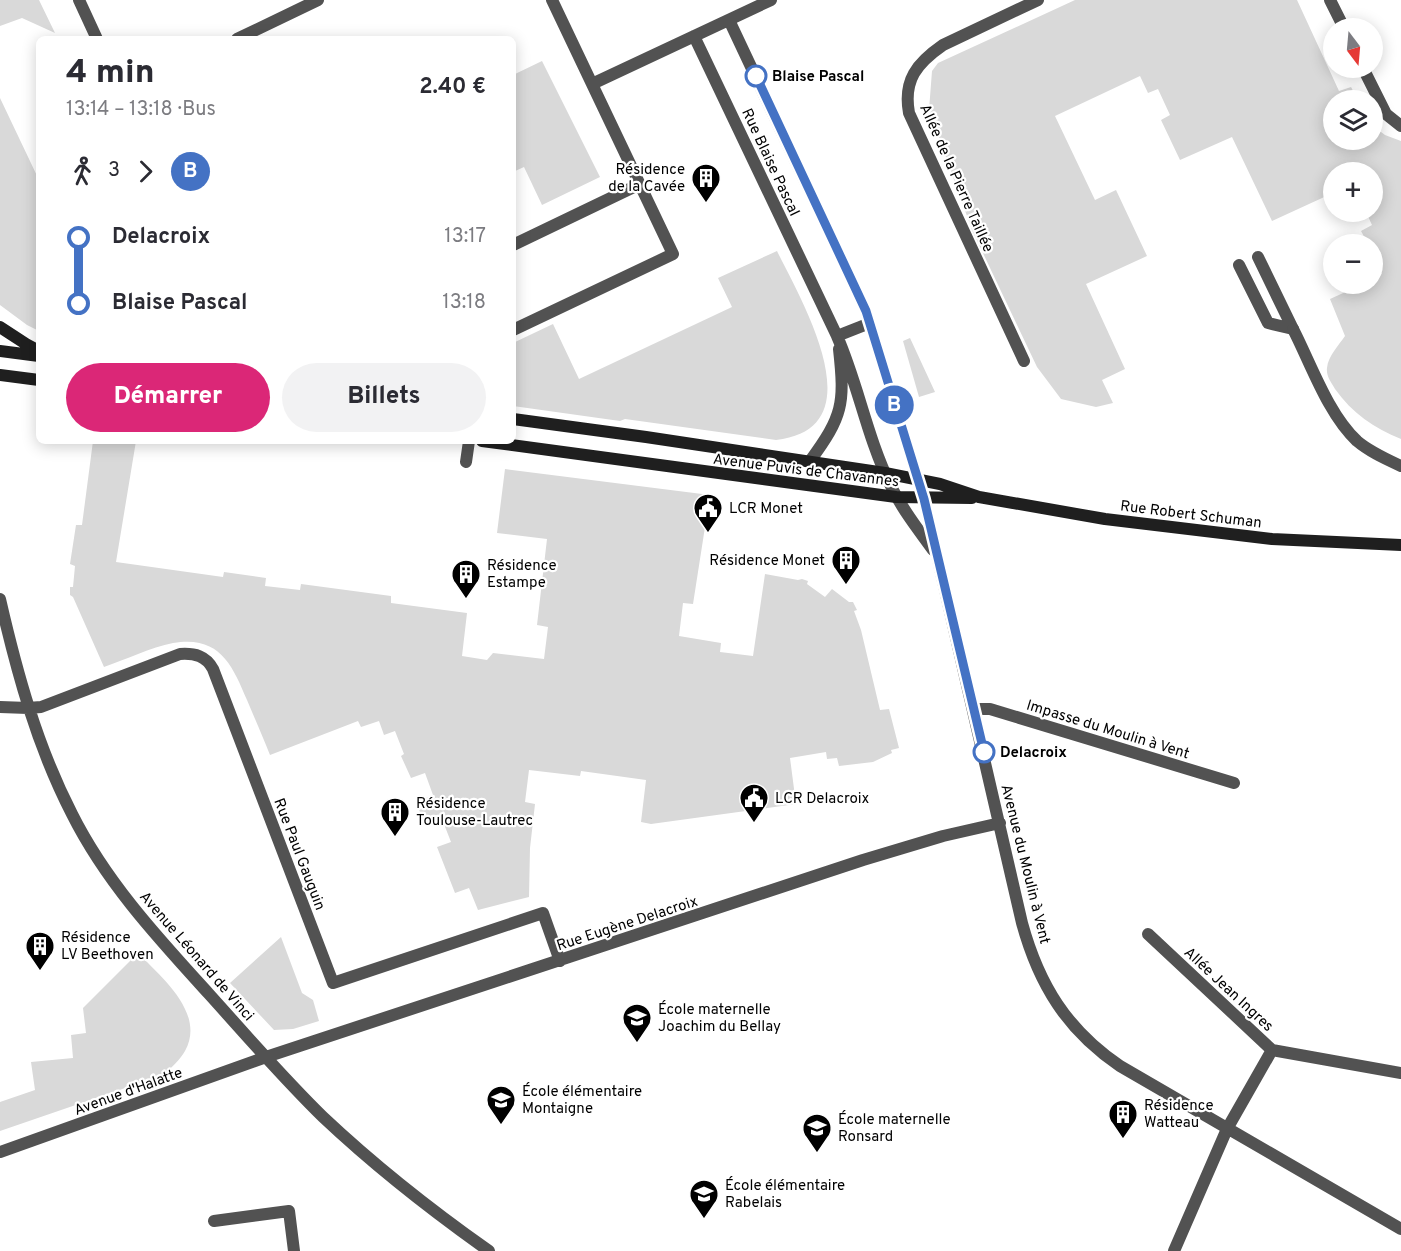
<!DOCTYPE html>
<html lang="fr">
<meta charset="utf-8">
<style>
:root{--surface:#fff;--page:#f2f2f3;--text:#2b2b33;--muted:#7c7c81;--accent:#db2777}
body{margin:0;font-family:Overpass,sans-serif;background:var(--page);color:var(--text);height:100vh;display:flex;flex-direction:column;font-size:22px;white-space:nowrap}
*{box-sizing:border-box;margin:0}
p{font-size:20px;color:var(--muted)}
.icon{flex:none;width:33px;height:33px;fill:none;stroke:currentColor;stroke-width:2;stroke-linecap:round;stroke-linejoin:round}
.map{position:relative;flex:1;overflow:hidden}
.side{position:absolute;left:36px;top:36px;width:480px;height:408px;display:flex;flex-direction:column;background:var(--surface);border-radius:9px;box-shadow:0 3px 15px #0003}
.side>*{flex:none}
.badge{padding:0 12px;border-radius:20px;font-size:21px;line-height:39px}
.needle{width:39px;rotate:164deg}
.controls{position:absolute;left:1323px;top:18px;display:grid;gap:12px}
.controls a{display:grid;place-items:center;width:60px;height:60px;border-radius:50%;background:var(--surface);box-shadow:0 3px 15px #0003;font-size:30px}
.map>.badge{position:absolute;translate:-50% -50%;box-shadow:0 0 0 3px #fff}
.legs{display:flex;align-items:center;gap:9px;height:66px;padding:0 30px;font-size:20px}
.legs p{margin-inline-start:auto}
.overview{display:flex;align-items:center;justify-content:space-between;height:102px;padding:0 30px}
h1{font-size:33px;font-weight:800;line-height:45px}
.cta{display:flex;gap:12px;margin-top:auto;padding:12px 30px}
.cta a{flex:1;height:69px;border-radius:36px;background:var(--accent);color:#fff;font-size:24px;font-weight:800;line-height:69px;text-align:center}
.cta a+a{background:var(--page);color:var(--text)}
ul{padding:0 30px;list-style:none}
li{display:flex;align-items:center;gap:21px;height:66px;font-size:22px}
li i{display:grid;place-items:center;width:9px;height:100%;margin:0 8px;background:currentColor}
li i::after{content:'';width:15px;height:15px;margin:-8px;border:4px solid;border-radius:50%;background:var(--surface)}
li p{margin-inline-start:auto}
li:first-child i{background:linear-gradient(#0000 50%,currentColor 0)}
li:last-child i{background:linear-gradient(currentColor 50%,#0000 0)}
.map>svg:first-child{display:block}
</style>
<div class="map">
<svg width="1401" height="1251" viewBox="0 0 1401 1251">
<rect width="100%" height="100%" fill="#fff"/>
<!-- green -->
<path fill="#d9d9d9" d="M0 0H39L55 33 22 18 0 26Z
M1075 0H1297L1339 91 1351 87 1358 100H1334V140H1372L1373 126 1385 135 1401 141V439C1374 428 1352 413 1335 389 1331 382 1326 376 1327 368 1328 356 1339 345 1345 336L1330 299 1363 284H1372L1373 279 1382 274 1373 254 1372 244H1368L1361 231 1372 225 1366 212H1372V172H1334L1333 193 1272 221 1232 137 1180 160 1161 120 1170 115 1158 89 1148 93 1140 76 1055 116 1095 200 1116 190 1147 256 1086 284 1125 369 1102 380 1113 403 1096 407 1061 399 1037 367 972 230 929 110 932 71 938 63Z
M542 61 600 177 542 205 524 167 513 172V75Z
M0 98 39 180V331L27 325 0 305Z
M777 251C801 300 878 429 776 440L625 419 620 421 513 406V343L553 324 579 379 732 307 718 278Z
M910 338 935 392 919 397 903 341Z
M93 441H136L116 562 223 577 224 572 266 578 265 586 300 590 301 584 391 596V603L467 613 462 656 487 660 493 653 544 659 548 627 537 625 547 539 497 533 505 469 710 495 693 604 683 603 679 636 721 643 720 652 753 656 765 574 798 580 802 579 808 581 807 584 825 597 832 589 849 602H853L857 610 854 611 861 630 880 710 889 709 899 748 891 750 892 753 873 762 839 766 837 758 827 759 826 752 790 758 796 804 651 824 641 822 646 780 581 771 580 776 529 770 525 802 535 804 530 848 529 897 478 910 469 888 455 893 437 847 451 842 442 819 425 825 416 802 433 795 425 773 411 778 401 756 404 754 395 731 384 735 379 721 361 727 358 721 270 755C263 737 255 719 247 700 232 664 219 635 173 643 151 647 125 660 104 667L73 597 70 595V587H73L75 566 70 564 76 525H82Z
M281 937 302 993 313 1000 319 1021 293 1029 274 1030 230 983Z
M138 953C161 977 206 1013 185 1051 180 1060 171 1068 163 1075L0 1131V1102L35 1090 31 1062 73 1058 71 1035 86 1033 83 1008Z"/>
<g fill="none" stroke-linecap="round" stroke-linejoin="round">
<!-- service -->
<path stroke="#525252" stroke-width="12" d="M1258 257 1293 329
M1239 265 1268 323 1293 329
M466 462 469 441
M973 709H990L1234 783"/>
<!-- minor -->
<path stroke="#525252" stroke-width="12" d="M79 0 97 39
M552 0 592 84 771 0
M1330 0 1344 28
M729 20 866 311 924 499 1022 923C1039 985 1067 1030 1120 1066L1401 1229
M694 36 837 336C858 384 867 437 890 484 901 508 918 529 933 550
M237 39 318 0
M1363 68 1386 114 1401 126
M513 245 640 184
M1293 329C1311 364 1328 414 1357 441 1370 452 1386 459 1401 466
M513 330 673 254 592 84
M837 336 870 323
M1024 361 909 113C903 80 917 63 943 45L1038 0
M810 461C843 416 845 404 839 349
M0 599C17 673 37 746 72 814 106 882 158 938 209 994 246 1035 283 1078 323 1117 375 1166 431 1210 489 1251
M0 707 28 708 41 707 180 654C195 653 206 656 213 669L333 983 543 913 560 961
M1148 934 1272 1050 1401 1073
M0 1152 266 1057 863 860 943 836 1000 823
M214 1221 289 1211 294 1251
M1174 1251 1227 1129 1272 1050"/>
<!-- secondary -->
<path stroke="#1f1f1f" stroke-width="12" d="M0 327 26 344 39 351
M0 351 39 356
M0 375 39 380
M513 419 646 437 885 473 940 484 979 497 1105 519 1272 539 1401 545
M482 441 896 497 972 498"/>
</g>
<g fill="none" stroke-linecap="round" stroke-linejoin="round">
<!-- line-1 casing -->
<g stroke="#fff" stroke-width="14">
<path id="line-1" d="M756 76 866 311 924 499 984 752"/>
</g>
<!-- line-1 -->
<use href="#line-1" stroke="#4472c4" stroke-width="9"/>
</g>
<!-- icons -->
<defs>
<g id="building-pin" transform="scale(1.5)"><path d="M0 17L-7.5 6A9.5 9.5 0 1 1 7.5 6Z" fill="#000" stroke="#fff"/><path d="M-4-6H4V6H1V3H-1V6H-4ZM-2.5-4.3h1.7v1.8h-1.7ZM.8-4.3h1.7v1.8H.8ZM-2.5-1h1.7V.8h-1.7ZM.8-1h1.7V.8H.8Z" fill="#fff"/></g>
<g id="civic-pin" transform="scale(1.5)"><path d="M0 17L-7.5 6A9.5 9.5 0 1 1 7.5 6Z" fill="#000" stroke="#fff"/><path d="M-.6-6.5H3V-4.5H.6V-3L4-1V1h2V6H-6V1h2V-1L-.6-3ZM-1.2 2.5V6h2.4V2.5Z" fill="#fff"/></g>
<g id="school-pin" transform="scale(1.5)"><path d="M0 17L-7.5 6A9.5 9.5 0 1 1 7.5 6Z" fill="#000" stroke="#fff"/><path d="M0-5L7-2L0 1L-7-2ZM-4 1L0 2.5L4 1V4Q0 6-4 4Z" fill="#fff"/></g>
</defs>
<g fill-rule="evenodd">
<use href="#building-pin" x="706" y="178"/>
<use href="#civic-pin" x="708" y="508"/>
<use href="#building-pin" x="846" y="560"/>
<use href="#building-pin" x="466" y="574"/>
<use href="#civic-pin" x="754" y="798"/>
<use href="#building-pin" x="395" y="812"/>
<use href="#building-pin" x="40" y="946"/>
<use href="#school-pin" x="637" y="1018"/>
<use href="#school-pin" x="501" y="1100"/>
<use href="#building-pin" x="1123" y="1114"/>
<use href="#school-pin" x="817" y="1128"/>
<use href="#school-pin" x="704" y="1194"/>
</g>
<!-- markers -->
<g fill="#fff" stroke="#4472c4" stroke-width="3">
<circle cx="756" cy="76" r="10"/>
<circle cx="984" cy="752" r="10"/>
</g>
<g text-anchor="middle" stroke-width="4.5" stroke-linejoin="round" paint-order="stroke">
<!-- stop labels -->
<g font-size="15" font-weight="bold" fill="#000" stroke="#fff" text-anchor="start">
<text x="772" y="81">Blaise Pascal</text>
<text x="1000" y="757">Delacroix</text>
</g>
<!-- street labels -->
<g font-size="15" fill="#000" stroke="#fff">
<text transform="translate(771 162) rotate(65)" y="5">Rue Blaise Pascal</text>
<text transform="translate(957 178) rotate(66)" y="5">Allée de la Pierre Taillée</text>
<text transform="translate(806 470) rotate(7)" y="5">Avenue Puvis de Chavannes</text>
<text transform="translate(1191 514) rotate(7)" y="5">Rue Robert Schuman</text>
<text transform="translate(1108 729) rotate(17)" y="5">Impasse du Moulin à Vent</text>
<text transform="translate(300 854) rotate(69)" y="5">Rue Paul Gauguin</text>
<text transform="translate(1026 864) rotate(76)" y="5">Avenue du Moulin à Vent</text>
<text transform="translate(627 923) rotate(-18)" y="5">Rue Eugène Delacroix</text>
<text transform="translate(197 956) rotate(49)" y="5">Avenue Léonard de Vinci</text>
<text transform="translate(1229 989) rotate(43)" y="5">Allée Jean Ingres</text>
<text transform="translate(128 1091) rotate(-20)" y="5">Avenue d'Halatte</text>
</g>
<!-- poi labels -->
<g font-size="15" fill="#000" stroke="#fff" text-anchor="start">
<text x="685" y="174" text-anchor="end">Résidence<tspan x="685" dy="17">de la Cavée</tspan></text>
<text x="729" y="513">LCR Monet</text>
<text x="825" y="565" text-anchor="end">Résidence Monet</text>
<text x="487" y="570">Résidence<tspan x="487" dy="17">Estampe</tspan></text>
<text x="775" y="803">LCR Delacroix</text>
<text x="416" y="808">Résidence<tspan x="416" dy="17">Toulouse-Lautrec</tspan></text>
<text x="61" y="942">Résidence<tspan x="61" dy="17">LV Beethoven</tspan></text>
<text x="658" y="1014">École maternelle<tspan x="658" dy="17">Joachim du Bellay</tspan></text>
<text x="522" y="1096">École élémentaire<tspan x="522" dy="17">Montaigne</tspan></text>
<text x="1144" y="1110">Résidence<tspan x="1144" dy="17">Watteau</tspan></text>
<text x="838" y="1124">École maternelle<tspan x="838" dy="17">Ronsard</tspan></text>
<text x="725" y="1190">École élémentaire<tspan x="725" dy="17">Rabelais</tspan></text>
</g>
</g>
</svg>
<div class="controls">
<a><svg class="needle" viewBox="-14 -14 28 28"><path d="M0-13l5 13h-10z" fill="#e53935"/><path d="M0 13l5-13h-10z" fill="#7c7c81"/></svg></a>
<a><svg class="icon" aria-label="layers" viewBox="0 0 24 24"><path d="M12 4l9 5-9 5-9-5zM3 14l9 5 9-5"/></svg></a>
<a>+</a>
<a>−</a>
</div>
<b class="badge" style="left:894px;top:405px;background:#4472c4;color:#fff">B</b>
<section class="side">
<div class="overview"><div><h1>4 min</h1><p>13:14 – 13:18 · Bus</p></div><b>2.40 €</b></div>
<div class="legs"><svg class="icon" aria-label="walk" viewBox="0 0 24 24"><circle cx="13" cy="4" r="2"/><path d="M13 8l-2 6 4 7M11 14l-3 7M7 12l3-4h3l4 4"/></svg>3<svg class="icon" aria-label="forward" viewBox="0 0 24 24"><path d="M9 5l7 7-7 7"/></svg><b class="badge" style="background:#4472c4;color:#fff">B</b></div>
<ul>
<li><i style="color:#4472c4"></i><b>Delacroix</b><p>13:17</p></li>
<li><i style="color:#4472c4"></i><b>Blaise Pascal</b><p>13:18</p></li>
</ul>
<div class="cta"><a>Démarrer</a><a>Billets</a></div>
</section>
</div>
